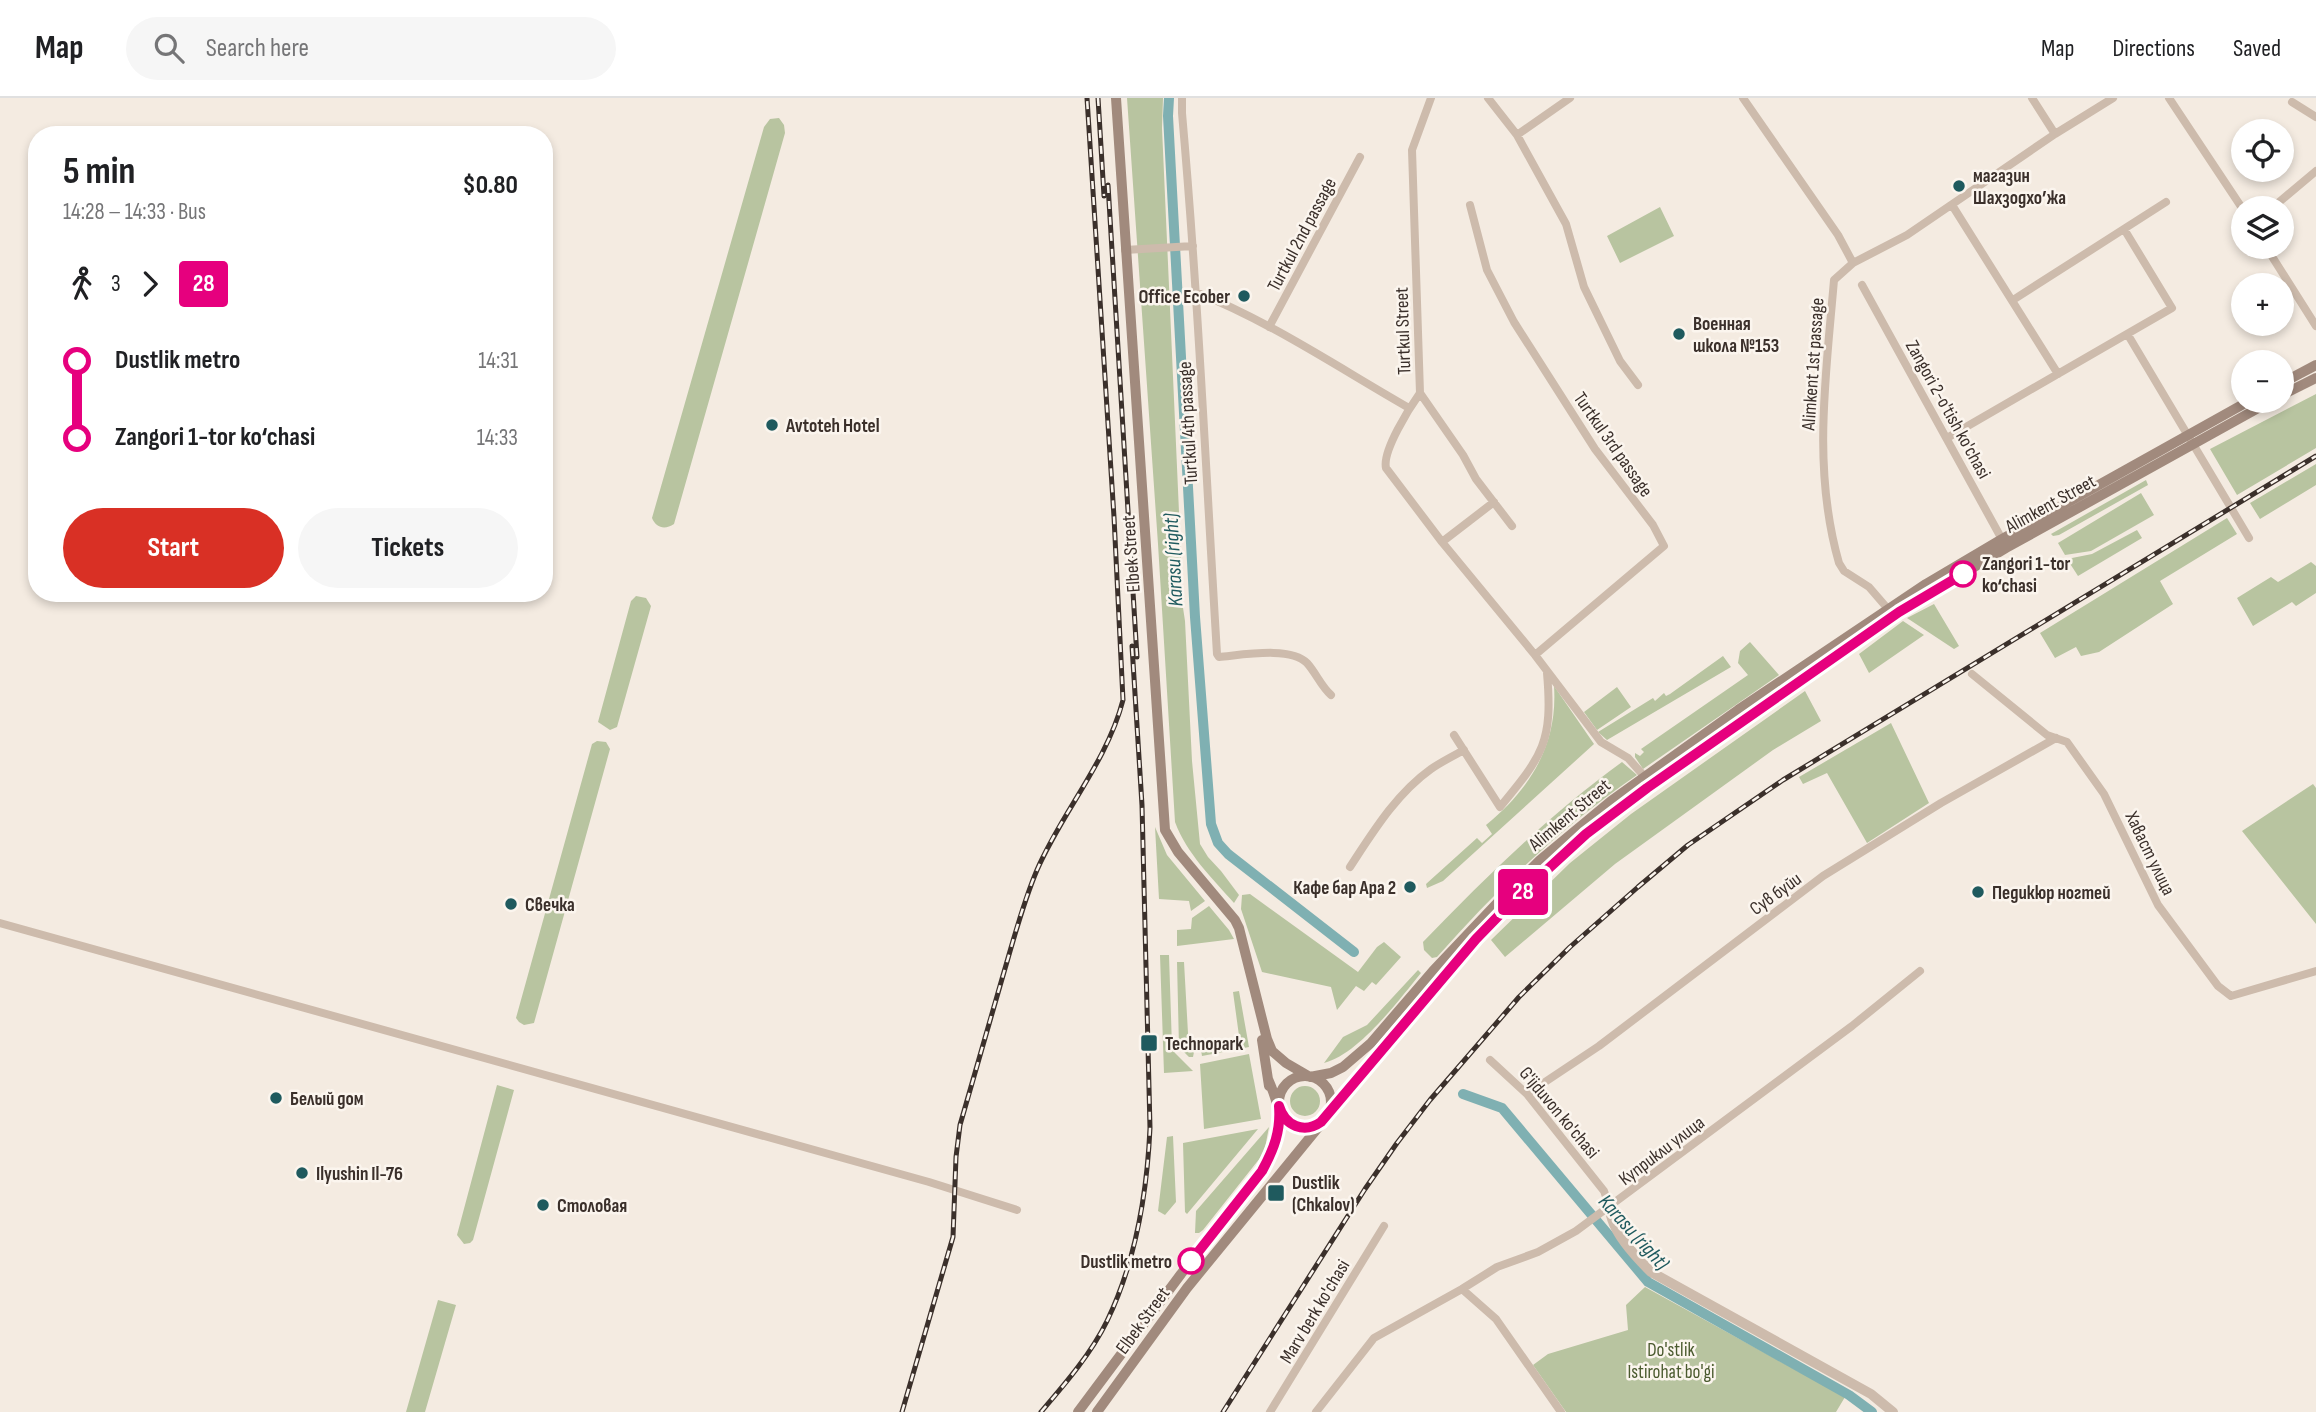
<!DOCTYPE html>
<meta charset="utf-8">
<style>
:root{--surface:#fff;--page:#f6f6f6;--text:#202124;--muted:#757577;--line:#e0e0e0;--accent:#d93025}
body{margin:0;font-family:"Sofia Sans Condensed",sans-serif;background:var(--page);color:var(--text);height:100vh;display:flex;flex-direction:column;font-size:26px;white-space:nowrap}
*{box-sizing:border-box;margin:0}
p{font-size:23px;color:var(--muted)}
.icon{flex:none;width:38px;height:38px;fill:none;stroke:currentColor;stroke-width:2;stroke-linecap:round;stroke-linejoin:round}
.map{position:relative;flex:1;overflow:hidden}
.panel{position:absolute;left:28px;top:28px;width:525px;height:476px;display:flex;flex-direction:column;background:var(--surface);border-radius:28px;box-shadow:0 4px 10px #0003}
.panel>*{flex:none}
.badge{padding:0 14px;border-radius:5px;font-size:24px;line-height:46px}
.buttons{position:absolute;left:2231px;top:21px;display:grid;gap:14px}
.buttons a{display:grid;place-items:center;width:63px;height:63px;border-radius:50%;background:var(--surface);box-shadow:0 4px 10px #0003;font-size:35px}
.map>.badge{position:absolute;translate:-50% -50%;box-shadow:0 0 0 4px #fff}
.legs{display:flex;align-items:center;gap:10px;height:77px;padding:0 35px;font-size:23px}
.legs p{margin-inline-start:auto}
.overview{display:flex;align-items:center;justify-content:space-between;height:119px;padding:0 35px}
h1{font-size:38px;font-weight:700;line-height:52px}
.cta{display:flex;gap:14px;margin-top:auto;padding:14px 35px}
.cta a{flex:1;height:80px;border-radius:42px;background:var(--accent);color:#fff;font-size:28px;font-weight:700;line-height:80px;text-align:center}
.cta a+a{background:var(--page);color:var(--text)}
ul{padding:0 35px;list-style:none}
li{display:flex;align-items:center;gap:24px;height:77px;font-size:26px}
li i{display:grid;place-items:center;width:10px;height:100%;margin:0 9px;background:currentColor}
li i::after{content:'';width:18px;height:18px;margin:-9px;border:5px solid;border-radius:50%;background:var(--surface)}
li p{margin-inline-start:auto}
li:first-child i{background:linear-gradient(#0000 50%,currentColor 0)}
li:last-child i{background:linear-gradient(currentColor 50%,#0000 0)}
header{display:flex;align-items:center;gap:42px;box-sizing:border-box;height:98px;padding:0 35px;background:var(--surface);border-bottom:2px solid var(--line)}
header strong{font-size:33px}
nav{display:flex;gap:38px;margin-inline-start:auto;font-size:24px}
.search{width:490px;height:63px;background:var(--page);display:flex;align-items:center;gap:18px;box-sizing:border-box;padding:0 24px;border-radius:38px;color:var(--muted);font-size:26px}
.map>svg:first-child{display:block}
</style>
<header>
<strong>Map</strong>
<div class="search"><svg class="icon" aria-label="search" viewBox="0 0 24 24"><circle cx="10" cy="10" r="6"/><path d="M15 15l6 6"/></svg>Search here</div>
<nav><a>Map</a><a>Directions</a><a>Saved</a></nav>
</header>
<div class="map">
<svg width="2316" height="1314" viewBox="0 0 2316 1314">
<rect width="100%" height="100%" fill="#f4ebe1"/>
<!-- green -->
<path fill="#b8c4a0" d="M1127 0H1163L1162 30 1182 482 1180 490 1185 523 1192 663 1200 746 1208 759 1221 773 1239 797 1234 805C1212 780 1187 756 1175 724L1158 446Z
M779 20 784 27 785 35 674 426C665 432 656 430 652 420L764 29 770 21Z
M1660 109 1674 138 1620 165 1607 138Z
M2316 296V350L2237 397 2210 351Z
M2316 366V387L2260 421 2250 405Z
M2146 382 2148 387 2059 437 2053 438 2051 436Z
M2141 395 2154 417 2091 453 2065 457 2058 445Z
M2227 420 2237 436 2160 483 2173 506 2099 554 2081 558 2076 549 2055 560 2040 535Z
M2137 432 2142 440 2078 478 2067 461 2092 456Z
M2311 464 2316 468V495L2296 508 2292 504 2253 528 2237 500 2271 479 2278 484Z
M636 498 646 500 651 508 617 629 610 632 598 624 631 503Z
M1934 506 1959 548 1954 551 1907 520Z
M1903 523 1924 537 1869 575 1859 556Z
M1750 544 1779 577 1643 671 1635 659V655L1640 658 1644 654 1641 651 1748 577 1738 565 1740 553Z
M1723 558 1731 569 1607 642 1598 634 1653 600 1655 603 1664 595 1666 598 1670 596Z
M1554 588 1594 646 1443 783 1427 790 1426 786 1477 740 1482 745 1492 736 1486 727C1530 691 1558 647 1554 588Z
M1617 589 1631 609 1597 632 1584 614Z
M1805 593 1821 623 1773 652 1615 766 1505 859 1491 842 1570 765 1631 716Z
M1891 625 1929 705 1867 745 1827 675 1803 686 1799 679Z
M597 643 606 644 610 651 534 925 524 927 519 924 516 920 592 646Z
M1622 664 1637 677C1562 728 1497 791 1437 859L1432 860 1424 852 1423 844C1486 779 1549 717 1622 664Z
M2313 686 2316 690V826L2242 733Z
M1155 729 1167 757 1205 803 1191 813 1189 803 1159 801Z
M1250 796 1358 874 1377 849 1384 844 1401 859 1376 887 1372 884 1364 893 1356 888 1337 912 1331 889 1262 874 1241 811 1242 797Z
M1209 808 1229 832 1234 841 1177 848V832L1191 831 1192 820Z
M1160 857H1169L1172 949 1175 955 1193 973 1164 975Z
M1177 864H1184L1189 953 1194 954 1193 959H1189L1179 949Z
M1418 872 1421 875C1398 903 1359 956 1324 965L1343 939 1367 927Z
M1239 893 1249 949 1202 958 1201 952 1240 945 1233 894Z
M1249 956 1261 1021 1204 1031 1200 966Z
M497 987 514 992 473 1142 470 1145 464 1146 457 1137Z
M1290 1003a15 15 0 1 1 30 0a15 15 0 1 1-30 0Z
M1269 1029 1264 1055 1203 1132 1199 1135H1195L1196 1113Z
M1258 1031 1187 1116 1185 1114 1183 1045Z
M1173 1038 1176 1104 1165 1117 1158 1113 1167 1039Z
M1645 1189 1845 1299 1836 1314H1566L1533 1267 1548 1256 1628 1232 1626 1207Z
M438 1202 456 1207 425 1314H406Z"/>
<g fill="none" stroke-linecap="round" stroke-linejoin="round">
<!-- canal -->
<path stroke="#7fb0b2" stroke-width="10" d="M1169 0 1168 18 1195 519 1211 726 1218 745 1228 756 1354 854
M1463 996 1502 1010 1648 1184 1849 1297 1872 1314"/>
<!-- minor -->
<path stroke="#cdbbac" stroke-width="8" d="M1182 0V15C1198 195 1206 376 1217 556L1219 559C1242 557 1291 548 1307 565 1316 575 1321 588 1331 597
M1431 0 1412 52 1420 295C1410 309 1382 353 1386 370L1442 444 1535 557 1601 644 1628 660 1644 678
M1488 0 1517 37 1566 126 1584 189 1620 263 1638 287
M1743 0 1838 137 1853 165
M2032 0 2055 36
M2169 0 2244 113
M2292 4 2316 19
M1517 37 1570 0
M1470 107 1487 172 1514 224 1595 351 1653 427 1664 448 1535 557
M1952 107 2058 276
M2272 110 2316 73
M2266 149 2316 228
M1125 152 1193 148
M1862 187 2004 445
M1196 194C1271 224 1339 270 1409 310
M2013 202 2166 104
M1269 229 1360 59
M2128 237 2249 440
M1420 295 1463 357 1476 381 1512 428
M1947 340 2172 210 2124 131
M1442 444 1494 404
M1888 511 1869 489 1844 473 1839 465C1812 371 1826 277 1834 182L1853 165 1907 137 2055 36 2113 0
M1972 576 2047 637 2067 644 2104 696 2158 807 2218 888 2231 898 2316 873
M1454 637 1500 709C1543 657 1553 644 1547 575
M1350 769C1373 734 1396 696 1431 671 1441 664 1453 658 1464 652
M0 825 929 1084 1017 1112
M1490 962 1527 996 1604 1093 1610 1110
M1527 996 1599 948 1823 778 1941 705 2056 640
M1462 1191 1496 1221 1561 1314
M1270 1314 1384 1128
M1316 1314 1374 1240 1462 1191 1497 1169 1538 1154 1576 1133 1852 928 1920 873"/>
<!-- tertiary -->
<path stroke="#cdbbac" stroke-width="10" d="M1610 1110C1611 1133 1635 1158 1651 1174L1871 1296 1893 1314"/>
<!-- secondary -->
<path stroke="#a18a7d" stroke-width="10" d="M1116 0 1165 732 1178 754 1235 822 1239 830 1267 941 1272 953 1286 965 1310 979 1331 975 1343 969 1371 945 1433 873 1504 798 1540 762 1611 703 1738 612 1926 486 2002 441 2249 303
M2282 285 2316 267
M2282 297 2316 280
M1262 942 1269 988
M1279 1004a26 26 0 1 1 52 0a26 26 0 1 1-52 0Z
M1078 1314 1181 1176 1262 1073C1284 1036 1285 1020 1268 981
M1097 1314 1187 1190 1415 911 1476 841 1511 805 1586 736 1647 690 1899 514 2006 450 2271 303"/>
<!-- rail casing -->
<g stroke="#3b302b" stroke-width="5">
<path id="rail" d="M1098 0 1104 98
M1108 87 1137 559
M902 1314 953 1139 956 1059 960 1027C975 976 989 925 1004 874 1014 840 1023 805 1037 772 1062 714 1107 664 1123 602L1114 419 1087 0
M1041 1314C1065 1286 1091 1256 1107 1223 1136 1163 1147 1095 1150 1030L1142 707 1132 548
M1223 1314 1365 1091 1397 1045 1430 1002 1519 899 1570 849 1638 789 1688 747 1783 682 2316 358"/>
</g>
<!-- rail -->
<use href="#rail" stroke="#fbf5ee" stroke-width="2.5" stroke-dasharray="8" stroke-linecap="butt"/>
</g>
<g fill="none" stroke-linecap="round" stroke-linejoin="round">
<!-- line-1 casing -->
<g stroke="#fff" stroke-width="16">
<path id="line-1" d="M1191 1163 1262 1073C1274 1051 1281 1033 1279 1008 1285 1028 1304 1036 1321 1024L1476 841 1511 805 1586 736 1647 690 1899 514 1963 476"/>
</g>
<!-- line-1 -->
<use href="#line-1" stroke="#e6007e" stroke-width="10"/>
</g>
<!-- markers -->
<g fill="#1f5a5e" stroke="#fbf5ee" stroke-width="2.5">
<circle cx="1959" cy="88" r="7"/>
<circle cx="1244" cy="198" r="7"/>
<circle cx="1679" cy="236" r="7"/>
<circle cx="772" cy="327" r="7"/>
<circle cx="1410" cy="789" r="7"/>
<circle cx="1978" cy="794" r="7"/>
<circle cx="511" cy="806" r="7"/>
<rect x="1140" y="936" width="18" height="18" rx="3.5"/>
<circle cx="276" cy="1000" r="7"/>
<circle cx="302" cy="1075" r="7"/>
<rect x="1267" y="1086" width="18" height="18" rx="3.5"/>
<circle cx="543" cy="1107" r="7"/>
</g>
<g fill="#fff" stroke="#e6007e" stroke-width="3.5">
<circle cx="1963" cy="476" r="12"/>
<circle cx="1191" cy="1163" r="12"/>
</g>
<g text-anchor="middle" stroke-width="5" stroke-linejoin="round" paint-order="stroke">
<!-- poi labels -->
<g font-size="19" font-weight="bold" fill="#3b302b" stroke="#fbf5ee" text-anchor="start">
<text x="1973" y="84">магазин<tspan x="1973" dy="22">Шахзодхо’жа</tspan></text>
<text x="1230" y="205" text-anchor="end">Office Ecober</text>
<text x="1693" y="232">Военная<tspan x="1693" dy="22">школа №153</tspan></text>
<text x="786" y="334">Avtoteh Hotel</text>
<text x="1396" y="796" text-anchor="end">Кафе бар Ара 2</text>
<text x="1992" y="801">Педикюр ногтей</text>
<text x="525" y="813">Свечка</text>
<text x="1165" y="952">Technopark</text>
<text x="290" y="1007">Белый дом</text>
<text x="316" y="1082">Ilyushin Il-76</text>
<text x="1292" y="1091">Dustlik<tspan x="1292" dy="22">(Chkalov)</tspan></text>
<text x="557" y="1114">Столовая</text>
</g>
<!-- street labels -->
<g font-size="19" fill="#3b302b" stroke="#fbf5ee">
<text transform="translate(1301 136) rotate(-62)" y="7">Turtkul 2nd passage</text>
<text transform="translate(1402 233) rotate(-92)" y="7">Turtkul Street</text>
<text transform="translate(1812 266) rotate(-86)" y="7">Alimkent 1st passage</text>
<text transform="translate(1949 311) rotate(61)" y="7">Zangori 2-o'tish ko'chasi</text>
<text transform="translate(1187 325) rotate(-93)" y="7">Turtkul 4th passage</text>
<text transform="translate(1614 346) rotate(55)" y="7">Turtkul 3rd passage</text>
<text transform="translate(2050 405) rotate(-29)" y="7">Alimkent Street</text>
<text transform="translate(1130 456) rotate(-94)" y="7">Elbek Street</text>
<text transform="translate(1569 716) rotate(-40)" y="7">Alimkent Street</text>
<text transform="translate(2151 755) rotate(64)" y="7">Хаваст улица</text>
<text transform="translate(1775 795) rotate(-36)" y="7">Сув буйи</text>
<text transform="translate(1560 1014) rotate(50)" y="7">G'ijduvon ko'chasi</text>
<text transform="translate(1661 1052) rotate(-37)" y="7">Куприкли улица</text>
<text transform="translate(1314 1213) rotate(-59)" y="7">Marv berk ko'chasi</text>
<text transform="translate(1142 1222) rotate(-54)" y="7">Elbek Street</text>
</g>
<!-- stop labels -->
<g font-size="19" font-weight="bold" fill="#3b302b" stroke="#fbf5ee" text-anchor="start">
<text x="1982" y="472">Zangori 1-tor<tspan x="1982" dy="22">ko‘chasi</tspan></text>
<text x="1172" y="1170" text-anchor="end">Dustlik metro</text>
</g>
<!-- park labels -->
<g font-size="19" fill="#4a5a2e" stroke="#fbf5ee">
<text x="1671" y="1258">Do'stlik<tspan x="1671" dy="22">Istirohat bo'gi</tspan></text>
</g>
<!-- water labels -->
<g font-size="21" font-style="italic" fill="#1f5a5e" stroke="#fbf5ee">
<text transform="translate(1173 462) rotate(-93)" y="7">Karasu (right)</text>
<text transform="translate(1634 1134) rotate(48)" y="7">Karasu (right)</text>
</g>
</g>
</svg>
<div class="buttons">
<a><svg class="icon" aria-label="locate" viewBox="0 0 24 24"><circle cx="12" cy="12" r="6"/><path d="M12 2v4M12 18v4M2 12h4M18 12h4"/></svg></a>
<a><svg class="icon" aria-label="layers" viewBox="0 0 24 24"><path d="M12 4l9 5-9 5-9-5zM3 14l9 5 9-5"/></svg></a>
<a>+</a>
<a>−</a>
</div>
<b class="badge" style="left:1523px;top:794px;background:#e6007e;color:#fff">28</b>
<section class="panel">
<div class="overview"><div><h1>5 min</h1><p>14:28 – 14:33 · Bus</p></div><b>$0.80</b></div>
<div class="legs"><svg class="icon" aria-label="walk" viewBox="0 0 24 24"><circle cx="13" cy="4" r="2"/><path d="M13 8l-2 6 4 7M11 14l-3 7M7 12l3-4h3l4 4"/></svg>3<svg class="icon" aria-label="forward" viewBox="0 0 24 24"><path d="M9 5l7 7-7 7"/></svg><b class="badge" style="background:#e6007e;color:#fff">28</b></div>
<ul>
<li><i style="color:#e6007e"></i><b>Dustlik metro</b><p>14:31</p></li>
<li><i style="color:#e6007e"></i><b>Zangori 1-tor ko‘chasi</b><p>14:33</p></li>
</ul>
<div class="cta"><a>Start</a><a>Tickets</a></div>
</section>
</div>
